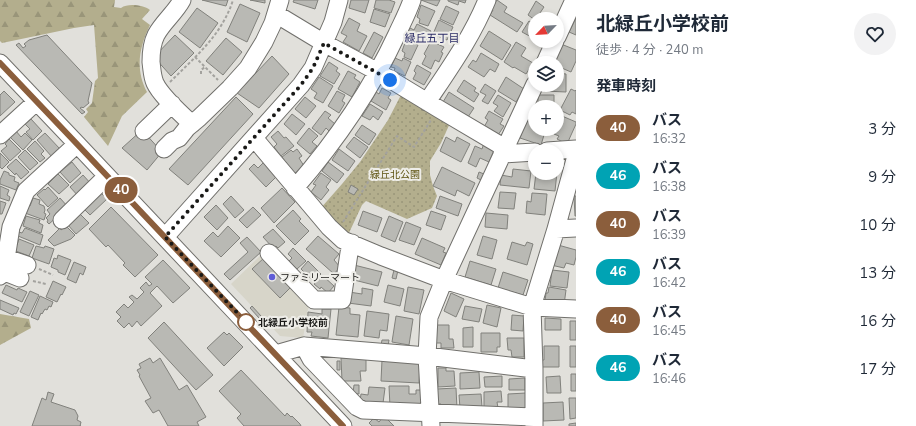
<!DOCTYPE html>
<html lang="ja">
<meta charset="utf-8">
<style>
:root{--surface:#fff;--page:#f2f2f3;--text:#1f2937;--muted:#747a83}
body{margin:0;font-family:"Nunito Sans","Noto Sans JP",sans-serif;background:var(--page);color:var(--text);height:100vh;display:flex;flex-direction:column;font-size:15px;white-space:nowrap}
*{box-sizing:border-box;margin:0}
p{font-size:13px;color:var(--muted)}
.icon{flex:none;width:22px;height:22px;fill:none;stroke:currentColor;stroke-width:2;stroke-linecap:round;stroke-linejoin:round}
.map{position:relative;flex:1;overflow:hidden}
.drawer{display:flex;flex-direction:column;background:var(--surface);width:340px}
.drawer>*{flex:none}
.badge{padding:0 8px;border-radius:13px;font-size:14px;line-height:26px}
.needle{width:26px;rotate:245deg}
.controls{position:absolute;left:528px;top:12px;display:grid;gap:8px}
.controls a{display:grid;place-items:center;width:36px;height:36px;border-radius:50%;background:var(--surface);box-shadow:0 2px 6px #0003;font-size:20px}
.you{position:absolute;width:20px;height:20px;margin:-10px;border:3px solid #fff;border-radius:50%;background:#1a73e8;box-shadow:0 0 0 6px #1a73e833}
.map>.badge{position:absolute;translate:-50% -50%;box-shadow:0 0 0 2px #fff}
h2{padding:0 20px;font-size:15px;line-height:36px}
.round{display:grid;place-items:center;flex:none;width:42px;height:42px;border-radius:21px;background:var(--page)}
.head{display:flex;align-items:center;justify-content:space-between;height:68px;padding:0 20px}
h1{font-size:19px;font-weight:700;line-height:30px}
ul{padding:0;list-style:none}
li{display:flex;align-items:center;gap:12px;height:48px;padding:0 20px}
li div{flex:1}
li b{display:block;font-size:15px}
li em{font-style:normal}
li .badge{min-width:44px;font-weight:700;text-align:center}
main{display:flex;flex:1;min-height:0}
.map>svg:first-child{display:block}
</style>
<main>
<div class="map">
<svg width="576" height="426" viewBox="0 0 576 426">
<defs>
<pattern id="forest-firs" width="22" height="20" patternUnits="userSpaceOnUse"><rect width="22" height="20" fill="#b3ae8d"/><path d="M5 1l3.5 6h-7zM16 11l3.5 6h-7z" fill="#999579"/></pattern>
<pattern id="park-dots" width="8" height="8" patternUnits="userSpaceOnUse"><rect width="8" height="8" fill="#b3ae8d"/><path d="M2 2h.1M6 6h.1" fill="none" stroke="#999579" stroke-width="1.8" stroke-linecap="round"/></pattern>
</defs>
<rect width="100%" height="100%" fill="#e1e0db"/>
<!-- built -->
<path fill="#d7d5c9" d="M263 253 311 304 308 309 303 338 280 336 231 284Z"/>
<!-- forest -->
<path fill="url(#forest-firs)" d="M0 0H115L114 7 121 8C128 3 143 5 150 10L142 19 150 25C139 48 135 69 147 92L122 116 108 146 84 117 88 112 86 109 92 103 95 81 98 78 94 25 74 28 2 43 0 41Z
M0 314 29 319 31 328 0 345Z"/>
<!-- park -->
<path fill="url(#park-dots)" d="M402 93 451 121 441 143 430 161V175L433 186 437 196 432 208 407 219 366 201 362 205 348 235 320 209 342 184 360 162 388 120Z"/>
<!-- building -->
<path fill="#b9b9b4" stroke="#81817c" d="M202 0H228L226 6Z
M250 0H265V3Z
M294 0H318L315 9 293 2Z
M351 0H369L365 13 349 8Z
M376 0H389L395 2 391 13 374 8Z
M421 0H440L437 6Z
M448 0H466L465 3 459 1 458 5 448 1Z
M497 0 507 7 504 12 523 23 517 32 490 15 493 10 491 9Z
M536 1 544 7 540 13 549 18V19H535V20L528 15Z
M240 4 260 13 247 42 227 32Z
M421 5 435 11 428 26 419 23 420 19 417 17Z
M446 6 459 12 453 25 440 19Z
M197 8 218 23 200 48 179 32Z
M374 9 390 14 385 27 370 22Z
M349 18 360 24 357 31 367 36 359 51 343 42 347 36 341 33Z
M576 18V35L569 32Z
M439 20 453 27 447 40 433 34Z
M529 21 535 24V39L522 32Z
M417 24 431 31 425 43 407 34 410 28 414 30Z
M489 31 511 45 502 60 480 46Z
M374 32 383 37 372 58 363 53Z
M47 35 92 83 88 101 89 103 83 108 82 107 80 108 85 112 82 114 16 45 19 43 23 48 26 46 24 44 29 40Z
M175 35 194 53 171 76 154 57Z
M226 38 242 52 223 75 206 61Z
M406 40 418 45 411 60 404 57 405 53 402 51Z
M431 41 444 47 441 52 443 53 439 62 435 60 431 69 422 64 426 56 424 54Z
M516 42 526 48 521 56 533 63 526 74 514 67 513 68 504 62Z
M561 44 576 50V61L571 72 557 66 558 63 553 61Z
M481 53 499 64 495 72 490 69 484 77 468 67 473 60 476 62Z
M272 56 289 74 259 108 237 93Z
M395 58 402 61 403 58 411 62 405 76 394 71 395 68 391 67Z
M329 62 338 68 336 71 340 74 334 84 320 76Z
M417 65 431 73 424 85 413 79 416 73 414 71Z
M348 71 356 75 354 78 360 82 352 97 338 89Z
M557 73 566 74V92L544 91V85H557Z
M319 77 333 86 323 103 314 98 317 93 311 89Z
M506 77 524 89 516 102 498 91Z
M464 80 476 88 474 91 479 94 474 102 457 91Z
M485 84 496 91 488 104 482 101 486 95 480 92Z
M382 88 391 93 388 98 391 100 386 110 371 101 376 92 379 94Z
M571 89 575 91 576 90V114L572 112 570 115 560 110Z
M4 91 15 102 0 116V95Z
M337 91 345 95 342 101 345 103 339 113 328 106Z
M449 92 474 108 468 117 443 102Z
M498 95 511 103 503 117 494 111 498 106 493 103Z
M538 95H554V107H536V105H538Z
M236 97 253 114 188 185 169 169Z
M305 97 316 106 306 118 295 109Z
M370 104 383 112 378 120 373 116 370 120 362 116Z
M325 111 331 115 328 118 335 124 329 131 326 128 321 135 312 128Z
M489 111 503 119 500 124 504 126 498 135 484 127 488 120 485 118Z
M292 114 305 124 296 135 284 124Z
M562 116 576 122V124L567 144 557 139 559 136 554 134 556 129H557V127Z
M31 119 42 131 33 140 26 132 30 129 25 124Z
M526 121 535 124V129H543L541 134 544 135 541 145 520 138Z
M362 125 376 134 369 145 355 135Z
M309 128 318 136 312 142 317 146 310 154 297 143Z
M142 130 162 152 147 170 122 148Z
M16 131 21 137 25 133 32 140 23 150 10 137Z
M278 131 284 138 286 137 294 146 281 156 274 147 277 144 271 137Z
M45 133 60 149 52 157 37 140Z
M354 137 368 147 360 158 346 147Z
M446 137 455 142 457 137 470 144 461 162 440 151Z
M9 139 21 151 10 161 1 151 7 146 5 144Z
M35 141 44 151 41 154 45 158 40 162 27 149Z
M484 143 495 148 489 162 480 158 476 167 468 163 475 146 482 149Z
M297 149 302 156 299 158 304 166 294 174 282 157 291 150 293 152Z
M339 149 355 161 348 171 332 160Z
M25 150 38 163 30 170 18 157Z
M0 153 9 162 2 169 0 167Z
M16 159 29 172 21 179 16 173 15 175 7 167Z
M72 162 81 173 70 183 60 172Z
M264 162 277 176 266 187 249 169 254 164 258 168Z
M328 162 344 174 337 183 322 171Z
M442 167 475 183 469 196 457 190 455 196 433 186Z
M513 169 531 171 529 188 500 185 501 175 512 177Z
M4 171 9 173V175L15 177 14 181 19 183 16 190 0 184V180Z
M479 172 484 174 481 180 477 178Z
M557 172 555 191 534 189 536 173H557Z
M321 173 331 180 326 187 329 190 321 200 311 192 316 185 313 184Z
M58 174 69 185 59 194 48 184Z
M83 175 92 185 79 197 70 187Z
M351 185 358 189 354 195 348 192Z
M0 186 9 190 7 195 10 197 9 201 0 198Z
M48 187 58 198 48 207 37 195 44 189 45 190Z
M282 188 295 202 274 223 261 208Z
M99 191 107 199 90 215 82 207Z
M500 192 516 193 514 209 498 208Z
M532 193 547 194 545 215 526 213 527 201 531 202Z
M231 196 244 210 235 218 223 204Z
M440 196 462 204 458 216 436 208Z
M574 196H576V216H575Z
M33 198 40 200 39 204 44 206 45 210 44 213 46 214 44 220 25 213 28 205 30 206Z
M60 198 68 207 49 224 47 222 48 220 46 218 50 214 47 210Z
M0 201 6 203 2 214H0Z
M216 205 228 218 217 230 204 217Z
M111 207 158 255 135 277 123 265 125 263 108 245 106 247 89 229Z
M253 207 261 215 247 228 239 220Z
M293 210 301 219 299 221 309 231 295 245 276 226Z
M363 211 382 218 377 232 358 225Z
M431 211 446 216 441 230 426 225Z
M79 213 89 223 76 234 67 224Z
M486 213 508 215 507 229 485 227Z
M26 216 40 220 39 223 43 225 41 233 23 226Z
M389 216 403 222 395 242 381 236Z
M406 222 421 228 414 245 399 240Z
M66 226 75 235 71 239 54 246 48 240 60 228 61 230Z
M228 226 240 238 221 257 204 241 213 232 218 237Z
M25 228 43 235 40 245 18 236 19 232 22 233Z
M273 229 285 242 278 248 276 246 273 248 263 237Z
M318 236 339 254 334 260 340 267 334 274 306 249Z
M483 236 497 240 492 259 477 255Z
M247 237 261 252 230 280 224 274 248 252 240 243Z
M422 238 445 248 443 252 446 253 441 265 415 254Z
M19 239 34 245 29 256 13 250 16 245H17Z
M512 242 525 246 527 242 533 244 527 265 507 259Z
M558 245 576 250V257L574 265 566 263 564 268 551 265Z
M36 246 44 248 45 246 54 249 49 264 32 258Z
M293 248 306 261 297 269 289 261 292 258 288 254Z
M58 255 71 260 65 275 58 272V270L51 267 54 258 57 259Z
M265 257 292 286 280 298 252 269Z
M163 260 190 288 173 303 157 286 150 293 162 306 141 326 137 321 132 327 129 323 124 328 117 321 121 317 116 312 124 304 128 308 134 302 129 297 132 295 137 299 144 292 140 288 146 282 149 286 152 284 145 277Z
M308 261 321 274 313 281 301 269Z
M470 261 496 269 491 285 465 277Z
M74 262 86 267 83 275 80 273 76 283 67 279Z
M354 265 382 272 378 286 350 279Z
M394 270H398L396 279 392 278Z
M552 270 569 272 567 288 550 286Z
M503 272 528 280 523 295 498 288Z
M322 275 334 286 328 293 321 287 320 289 314 284Z
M53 281 66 287 62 295 61 294 57 302 46 297Z
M6 285 17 290 18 288 27 292 22 302 2 293Z
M388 285 404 289 400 306 384 302Z
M408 287 424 290 419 314 404 311Z
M549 287 566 290 564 305 545 301 546 293H548Z
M362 288 373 290 371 306 348 303 349 292 362 294Z
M30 291 39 295 29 316 20 312Z
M451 293 464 299 456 317 444 311Z
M40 296 53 302 51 307 49 306 47 310 45 309 42 314 41 313 38 320 31 317Z
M0 300 19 308 16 314 14 313 13 315 0 309Z
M487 305 501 308 497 327 483 323Z
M252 306 261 316 259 318 250 308Z
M465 306 482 309 479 322 462 319Z
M339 307 350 308V314L360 315 358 337 336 335Z
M322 309H331L328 338 311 336 312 332H307L308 312 322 314Z
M367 311 389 314 387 331 380 330 379 338 364 336Z
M512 315 524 316 523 331 511 330Z
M396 316 413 319 409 345 392 342Z
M545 318 561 319V330H545Z
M570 321H576V340H570Z
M164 322 213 375 196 390 148 338Z
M434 325H449V339H453L454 348H441V343H434Z
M473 327V347H463V328Z
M224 332 227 335 229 333 243 347 224 366 207 348Z
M481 333H500V347H497V352H481Z
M507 338H524V357H512L511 350H508Z
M382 340H389L388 346 381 345Z
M544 346H559V367H541V360H544Z
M570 346H576V367H570Z
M150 358 153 363 160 358 179 390 187 385 206 417 197 422 199 426H168L159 410 153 413 145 401 151 398 139 376 140 375 137 370 141 368 139 364Z
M341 358H366V371H360L361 381H342Z
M382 360 420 362 419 383 381 381Z
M337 361H340V370H337Z
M438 368H446V371H454L455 386 438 387Z
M241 370 285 416 287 413 291 417 292 416 300 424 301 426H244L237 418 241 414 219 391Z
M479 372 480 388 460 389V373Z
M571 374H576V391H571Z
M502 376V387H485L484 377Z
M560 376 561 393H547L546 377Z
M525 378V390H509V379Z
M354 385H359V394L353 393Z
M389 386H409V394H416V390H423V407H390Z
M369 387 385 388 383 403 360 401 361 394 368 395Z
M456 388 457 409 441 410V404H438L437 389Z
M501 391 502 402H497L498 408H484V392Z
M48 392 54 394 51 402 75 410 78 416 77 420 81 422 80 426H81H32L42 398 46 400Z
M526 393 527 409 508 410V394Z
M481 394 482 407 460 408 459 395Z
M569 398H576V418L570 419Z
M563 402 564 420 543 421V403Z
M384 416 394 426H372L369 423 374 418 379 422Z
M576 423V426H569V424Z"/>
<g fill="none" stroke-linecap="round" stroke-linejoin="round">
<!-- minor casing -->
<g stroke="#71706c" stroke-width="19">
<path id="minor" d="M182 0C175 13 163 22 156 35 152 43 151 53 151 62 152 69 152 76 155 83 161 96 181 114 192 124
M276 14 324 43 378 72 439 109 505 148
M557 37 574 0
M0 63 77 144 343 426
M545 63 555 41
M427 102C449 69 472 37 487 0
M144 131 172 104
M0 135 36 102
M254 138 329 227 343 240 381 256 444 280 532 307 576 309
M164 149 172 141 179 138 187 128 199 118 230 88 248 68 264 42 273 23 280 0
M547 151 576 149
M502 154 535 152
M295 188C336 141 371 90 397 34 402 23 408 12 412 0
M62 220 107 176
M556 229 576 228
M165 237 301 85 313 68 333 22 339 0
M269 253 314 300H342L349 253 352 243
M6 258 27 265
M2 271 20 278
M0 276 5 265 11 227 26 191 77 144
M304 346 311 359 357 407 363 410 534 417
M276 354 304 346 427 356 534 369V426
M534 369 532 307 556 229 576 156
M431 426 427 356 429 317 444 280 535 84"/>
</g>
<!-- path -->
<path stroke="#a3a29e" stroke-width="2" stroke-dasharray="3 2" stroke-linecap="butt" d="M195 57 218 80
M201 74V70L205 67
M170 82C195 57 222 35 233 0
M343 222 397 136 414 147 431 120
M39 269 53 275
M33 281 46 284"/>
<!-- minor -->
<use href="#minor" stroke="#fff" stroke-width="17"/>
</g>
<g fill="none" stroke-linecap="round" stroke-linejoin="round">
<!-- line casing -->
<g stroke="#fff" stroke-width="9">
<path id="line" d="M0 63 77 144 343 426"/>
</g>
<!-- line -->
<use href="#line" stroke="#8b5e3c" stroke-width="6"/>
<!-- walk -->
<path stroke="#191917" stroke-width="4" stroke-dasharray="0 7.2" d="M246 322 165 237 301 85 313 68 324 43 390 80"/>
</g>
<!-- markers -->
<circle fill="#605ed7" stroke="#eeede8" stroke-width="1.5" cx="272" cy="277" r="4"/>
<circle fill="#fff" stroke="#8b5e3c" stroke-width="2" cx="246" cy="322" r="8"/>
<g text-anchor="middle" stroke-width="4" stroke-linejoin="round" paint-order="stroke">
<!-- park labels -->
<g font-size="10" fill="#5d520f" stroke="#eeede8">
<text x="395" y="178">緑丘北公園</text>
</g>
<!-- poi labels -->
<g font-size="10" fill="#191917" stroke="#eeede8" text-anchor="start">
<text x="280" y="281">ファミリーマート</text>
</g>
<!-- stop labels -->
<g font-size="10" font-weight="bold" fill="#191917" stroke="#eeede8" text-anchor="start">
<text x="258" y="326">北緑丘小学校前</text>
</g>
<!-- neighbourhood labels -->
<g font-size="11" fill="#2c2d67" stroke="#eeede8">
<text x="432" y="42">緑丘五丁目</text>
</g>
</g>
</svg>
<div class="controls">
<a><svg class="needle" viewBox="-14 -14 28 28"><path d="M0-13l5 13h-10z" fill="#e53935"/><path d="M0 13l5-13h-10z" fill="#747a83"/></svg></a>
<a><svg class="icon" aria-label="layers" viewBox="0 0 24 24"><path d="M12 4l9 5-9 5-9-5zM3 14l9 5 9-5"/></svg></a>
<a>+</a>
<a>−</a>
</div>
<div class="you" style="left:390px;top:80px"></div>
<b class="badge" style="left:121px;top:190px;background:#8b5e3c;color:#fff">40</b>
</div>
<section class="drawer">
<div class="head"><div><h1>北緑丘小学校前</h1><p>徒歩 · 4 分 · 240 m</p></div><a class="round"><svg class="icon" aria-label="heart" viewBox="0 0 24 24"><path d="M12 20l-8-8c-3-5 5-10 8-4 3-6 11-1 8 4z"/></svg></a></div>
<h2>発車時刻</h2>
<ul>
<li><span class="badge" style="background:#8b5e3c;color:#fff">40</span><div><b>バス</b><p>16:32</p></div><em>3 分</em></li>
<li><span class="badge" style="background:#00a3b4;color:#fff">46</span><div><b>バス</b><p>16:38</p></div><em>9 分</em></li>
<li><span class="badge" style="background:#8b5e3c;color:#fff">40</span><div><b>バス</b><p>16:39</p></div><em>10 分</em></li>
<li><span class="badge" style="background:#00a3b4;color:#fff">46</span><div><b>バス</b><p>16:42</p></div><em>13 分</em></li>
<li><span class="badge" style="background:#8b5e3c;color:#fff">40</span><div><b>バス</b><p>16:45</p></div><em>16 分</em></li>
<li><span class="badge" style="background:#00a3b4;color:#fff">46</span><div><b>バス</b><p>16:46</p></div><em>17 分</em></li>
</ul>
</section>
</main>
